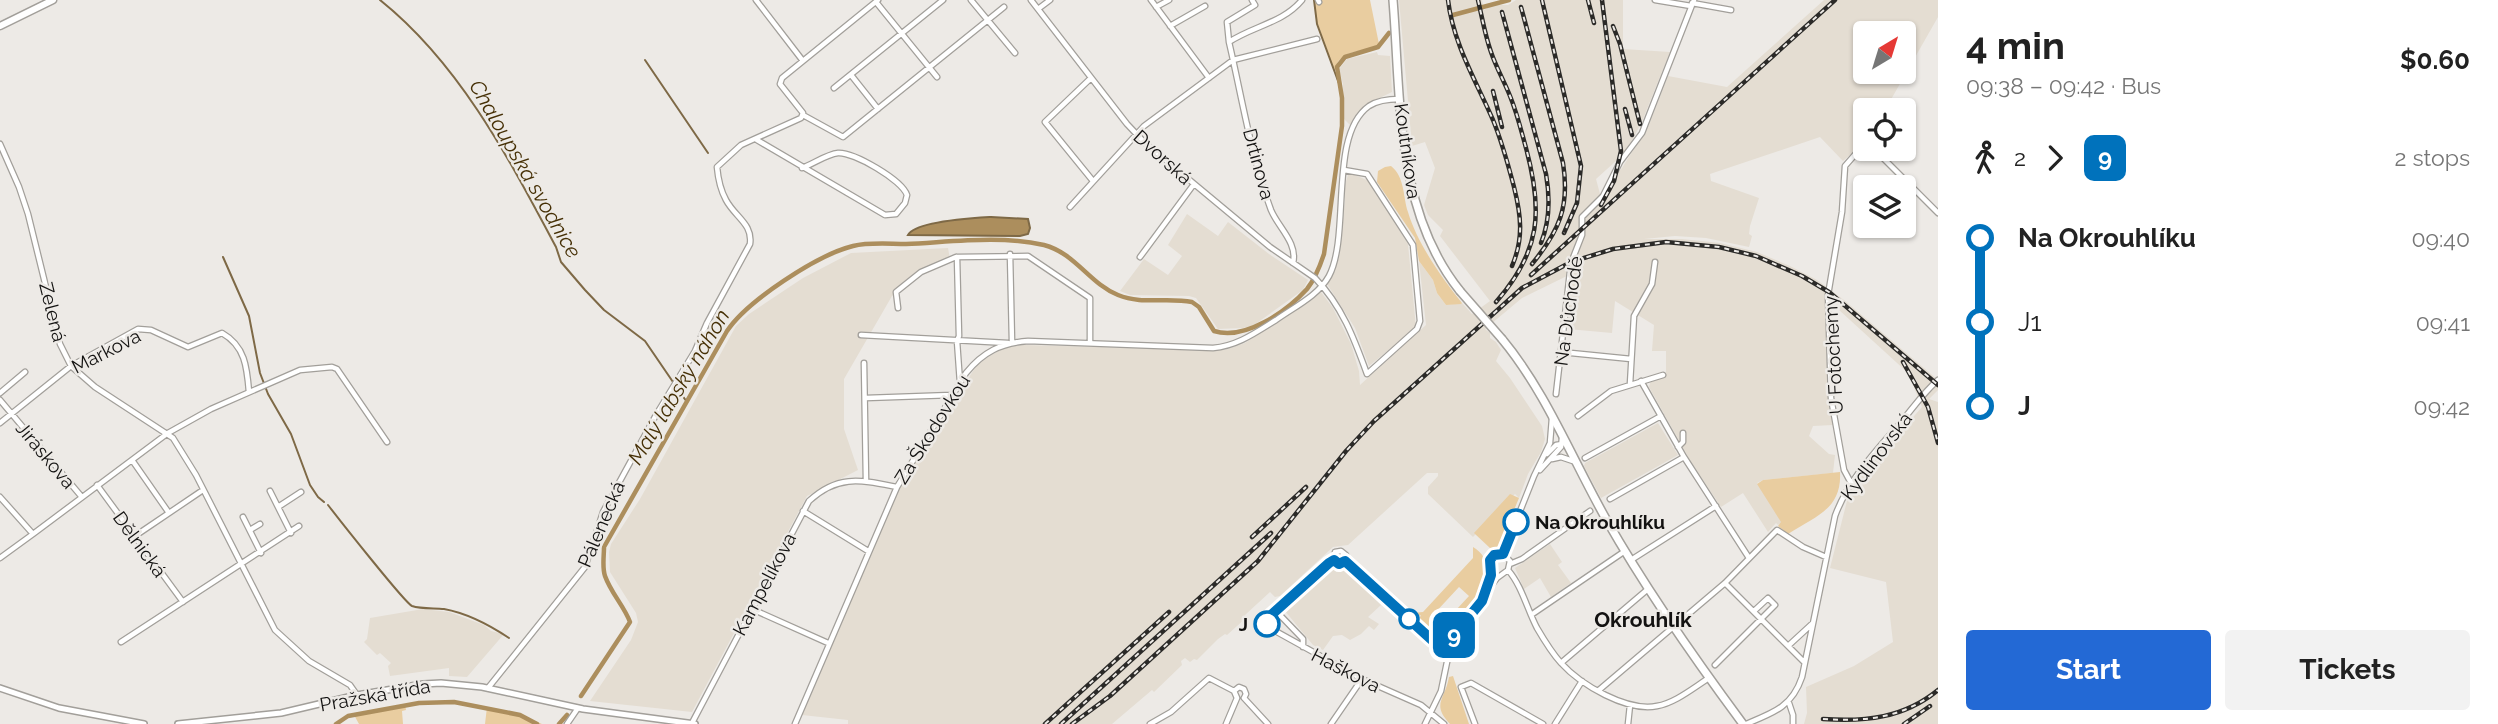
<!DOCTYPE html>
<meta charset="utf-8">
<style>
:root{--surface:#fff;--page:#f2f2f2;--text:#222;--muted:#767676;--accent:#2369d5}
body{margin:0;font-family:Raleway,sans-serif;background:var(--page);color:var(--text);height:100vh;display:flex;flex-direction:column;font-size:26px;white-space:nowrap}
*{box-sizing:border-box;margin:0}
p{font-size:23px;color:var(--muted)}
.icon{flex:none;width:38px;height:38px;fill:none;stroke:currentColor;stroke-width:2;stroke-linecap:round;stroke-linejoin:round}
.map{position:relative;flex:1;overflow:hidden}
.panel{display:flex;flex-direction:column;background:var(--surface);width:560px}
.panel>*{flex:none}
.badge{padding:0 14px;border-radius:10px;font-size:24px;line-height:46px}
.needle{width:46px;rotate:38deg}
.controls{position:absolute;left:1853px;top:21px;display:grid;gap:14px}
.controls a{display:grid;place-items:center;width:63px;height:63px;border-radius:7px;background:var(--surface);box-shadow:0 2px 5px #0004;font-size:35px}
.map>.badge{position:absolute;translate:-50% -50%;box-shadow:0 0 0 4px #fff}
.legs{display:flex;align-items:center;gap:10px;height:77px;padding:0 28px;font-size:23px}
.legs p{margin-inline-start:auto}
.head{display:flex;align-items:center;justify-content:space-between;height:119px;padding:0 28px}
h1{font-size:38px;font-weight:700;line-height:52px}
.action{display:flex;gap:14px;margin-top:auto;padding:14px 28px}
.action a{flex:1;height:80px;border-radius:7px;background:var(--accent);color:#fff;font-size:28px;font-weight:700;line-height:80px;text-align:center}
.action a+a{background:var(--page);color:var(--text)}
ul{padding:0 28px;list-style:none}
li{display:flex;align-items:center;gap:24px;height:84px;font-size:26px}
li i{display:grid;place-items:center;width:10px;height:100%;margin:0 9px;background:currentColor}
li i::after{content:'';width:18px;height:18px;margin:-9px;border:5px solid;border-radius:50%;background:var(--surface)}
li p{margin-inline-start:auto}
li:first-child i{background:linear-gradient(#0000 50%,currentColor 0)}
li:last-child i{background:linear-gradient(currentColor 50%,#0000 0)}
main{display:flex;flex:1;min-height:0}
.map>svg:first-child{display:block}
</style>
<main>
<div class="map">
<svg width="1938" height="724" viewBox="0 0 1938 724">
<rect width="100%" height="100%" fill="#edeae6"/>
<!-- built -->
<path fill="#e4ddd2" fill-rule="evenodd" d="M1399 0H1482L1484 10 1492 5H1508L1516 0H1623V49L1670 52 1643 119 1627 151 1596 179 1600 194 1622 168 1649 125 1668 76 1727 87 1824 0H1938V17L1885 110H1866L1865 134 1864 132 1853 142 1858 148 1843 161 1820 137 1710 174 1711 181 1759 198 1750 226 1749 234 1752 236 1749 247 1706 238 1675 236 1644 239H1682L1720 243 1757 252 1790 266 1817 280 1844 300 1938 380V390L1929 399 1938 402V724H1804L1807 713 1806 687 1854 666 1893 642 1886 582 1830 568 1850 489 1922 407 1908 373 1827 299 1825 302 1829 401 1833 425 1813 426 1809 436 1829 454 1835 455 1833 473 1763 480 1757 483 1782 522 1778 525 1776 523 1768 532 1743 493 1721 507 1691 462 1649 387 1651 380 1666 377V351H1652L1654 325 1615 301 1612 333 1568 329 1573 273 1522 298 1485 329 1490 333V338L1496 342 1501 350 1496 361 1510 378 1542 426 1545 439 1541 452 1528 474 1519 498 1515 494 1473 537 1428 494V487L1438 476V473H1427L1348 545 1333 547 1280 596 1275 597 1270 592 1245 615 1246 618 1227 635 1225 634 1218 639 1197 660 1194 659 1190 662 1185 658 1181 661 1182 665 1154 692 1152 690 1112 724H848V720L802 715 901 485 952 403 977 365 988 357 1005 347 1023 345 1225 350 1245 343 1321 292 1333 308 1351 344 1359 371 1360 385 1426 325 1419 261 1433 280 1437 293 1446 305 1462 303 1472 314 1490 301 1440 236 1443 230 1428 215 1424 205 1435 168 1425 142 1412 146ZM1866 33H1904V72H1866Z
M1377 52 1378 55 1390 56 1392 92 1365 105 1350 125 1342 117 1343 84 1339 69 1347 59Z
M1348 175H1355L1369 181 1408 244 1416 328 1369 366 1355 328 1327 284 1339 258 1345 200 1343 191Z
M1187 214 1218 236 1228 222 1269 254 1308 280 1303 290 1254 325 1243 328 1218 329 1196 298 1189 296 1130 295 1120 291 1144 259 1168 275 1182 256 1168 245Z
M948 248 950 259 921 271 892 296 844 379V429L858 470 807 496 692 712 590 701 631 640 638 622 636 613 610 572 609 552 611 544 640 499 736 326 749 314 803 278 851 253Z
M1658 423 1678 455 1601 498 1584 466 1585 463Z
M1550 544 1562 562 1558 565 1571 583 1551 597 1540 578 1524 589 1515 568Z
M1335 567 1344 568 1381 605 1368 617 1379 624 1374 630 1369 626 1361 634 1350 640 1342 635 1333 636 1323 650 1313 645 1285 611Z
M423 609 449 612 484 625 491 631 504 634 467 677 449 676V668L390 676 388 666 391 663 380 653 377 655 364 642 367 639 370 618Z"/>
<!-- green -->
<path fill="#e9cda0" fill-rule="evenodd" d="M1314 0H1370L1379 44C1363 54 1337 48 1335 72L1316 19Z
M1391 166C1405 177 1403 197 1408 212 1417 243 1442 278 1462 303L1461 304 1446 305 1437 293 1433 280 1419 261 1415 238 1377 182 1378 171 1385 167Z
M1840 472C1842 509 1816 516 1788 534L1778 526 1781 522 1757 484 1763 480Z
M1510 494 1519 498 1499 546 1491 549 1474 533Z
M1473 547C1510 569 1462 615 1444 636L1436 637 1418 621 1421 615 1415 618 1397 600 1412 613 1423 612 1473 558ZM1459 587 1469 596 1443 624 1433 615Z
M1453 676 1469 724H1450C1431 704 1445 700 1449 677Z
M405 705 406 710 402 711 403 724H359L354 715Z
M487 707 518 713 542 724H485Z"/>
<!-- water -->
<path fill="#ac8e5d" stroke="#7e6946" stroke-width="2" d="M991 217 1028 219 1030 228 1028 234 1020 236 908 235C916 221 974 218 991 217Z"/>
<g fill="none" stroke-linecap="round" stroke-linejoin="round">
<!-- stream -->
<path stroke="#7e6946" stroke-width="2" d="M380 0C460 64 509 159 556 247L561 262 585 290 604 310 645 341 673 382
M1314 0 1317 24 1341 89
M645 60 708 153
M223 257 249 316 260 373 268 394 291 434 310 485 318 497 324 502
M676 387 687 402
M328 505C338 518 405 603 412 606 421 609 434 608 444 609 466 613 491 626 509 638"/>
<!-- canal -->
<path stroke="#ac8e5d" stroke-width="4.5" d="M1453 15 1509 0
M581 696 630 622C624 606 611 593 605 576 602 567 604 557 604 547L727 331C747 301 817 255 853 246 869 242 889 244 906 244 951 242 1000 235 1044 245 1075 253 1090 284 1118 295 1142 305 1167 297 1192 302L1199 307 1214 331C1245 341 1287 311 1307 289 1315 279 1320 266 1324 254L1342 126V98L1337 67 1345 57 1378 47 1389 33
M336 724 348 716 419 703 454 702 520 715 537 724
M559 724 567 715"/>
<!-- minor casing -->
<g stroke="#a29f9a" stroke-width="7">
<path id="minor" d="M756 0 803 61
M971 0 1015 53
M1031 0 1127 124 1145 143 1270 247 1315 278C1342 306 1354 338 1367 374L1417 329 1420 321 1413 245 1367 174 1344 170
M1151 0 1209 78
M1318 0 1319 2
M1655 0 1691 6
M876 2 937 77
M1692 3 1731 10
M1156 7 1169 0
M1038 9 1050 0
M1170 26 1205 6
M1229 42 1227 22 1255 5 1252 0
M851 75 878 109
M1091 78 1045 122 1093 181
M834 88 943 0
M803 115 843 137 1004 7
M757 140 885 215 896 214 905 203 907 195C902 180 854 152 838 153 827 154 813 164 802 168
M0 144 19 187 28 214 60 344 71 366 95 387 173 438 196 475 275 630 309 661 350 685 357 695
M1874 149 1938 213
M1070 207 1144 126 1225 66 1233 60 1317 39
M1010 254 1012 342
M1140 257 1194 184
M1293 263C1298 243 1278 227 1271 210 1251 156 1242 98 1229 42 1253 26 1283 23 1302 0
M898 308 896 292 921 272 956 257
M861 335 1008 343
M1561 352 1631 359
M864 363 866 481
M1641 381 1684 457 1749 558
M960 383 957 341 959 336 957 257 1028 256 1090 298V343
M1630 384 1634 316 1652 284 1655 262
M0 393 25 372
M1556 394 1571 263 1582 235V217L1603 196 1620 162 1642 133 1694 0
M866 398 952 395
M0 400 81 496
M1578 416 1611 391 1663 375
M0 423 71 366 138 329 151 330 188 347 222 333C245 346 247 367 249 392
M1678 447 1683 442V433
M1547 454 1556 445 1562 444
M1585 458 1661 416
M1552 459 1561 457 1573 461
M132 460 169 513
M1540 470 1561 447 1562 438
M1851 483 1844 470 1831 398 1828 295 1842 212 1845 166 1866 142
M97 485 183 602
M270 491 291 533
M0 497 33 534 168 433 211 409 300 370 332 367 337 369 387 442
M1610 499 1684 457
M278 507 301 492
M803 511 868 551
M243 517 261 553
M250 530 260 524
M135 536 203 490
M1503 554 1534 476 1550 443 1552 418
M0 558 33 534
M1334 560 1270 616 1268 627 1362 679 1421 705 1444 724
M1334 560 1339 564 1345 561 1350 564 1432 640 1449 647
M1334 560 1335 552 1341 551 1346 555 1345 561
M1631 560 1716 506
M1510 564 1522 559 1590 511
M1508 570C1522 586 1527 609 1537 628 1544 640 1552 653 1561 663 1581 685 1627 712 1657 706 1675 703 1693 688 1709 678
M1725 583 1804 662
M1484 594 1491 575 1490 560 1494 555 1503 554
M752 609 828 643
M1276 611 1303 639V647
M1531 615 1625 551
M121 642 299 526
M1788 646 1813 623
M1561 663 1648 589
M1715 665 1775 605 1768 598 1754 611
M488 688 585 567 603 512 656 415 695 351 707 323 750 244C753 224 735 217 726 200 721 191 718 178 717 167L741 145 801 118 803 113 780 84 782 78 878 0
M1599 690 1725 583 1777 530 1803 547 1826 557
M1234 691 1239 687 1244 689 1246 694 1244 698
M1244 698 1268 724
M1789 703 1793 715V724
M692 723 809 501C838 474 861 480 897 487
M567 724 578 708
M795 724 897 487 966 373C983 352 1001 343 1028 341L1213 348C1237 346 1255 333 1276 320 1294 307 1318 296 1329 276 1351 234 1328 135 1369 106 1378 100 1389 99 1400 99
M1150 724 1171 712 1209 678 1234 691
M1226 724 1237 698 1234 691
M1331 724 1362 679
M1425 724 1441 691 1452 638 1497 578 1508 570 1510 561 1503 554
M1475 724 1461 687 1471 683 1543 724
M1555 724 1582 681
M1628 724 1630 705
M1746 724C1773 713 1792 707 1802 677L1835 516C1848 480 1876 451 1901 422 1913 408 1924 392 1938 380"/>
</g>
<!-- tertiary casing -->
<g stroke="#a29f9a" stroke-width="8">
<path id="tertiary" d="M0 688 59 708 144 724
M178 724 281 713 357 695 423 684 441 683 482 687 583 709 695 724"/>
</g>
<!-- secondary casing -->
<g stroke="#a29f9a" stroke-width="9">
<path id="secondary" d="M0 26 53 0"/>
</g>
<!-- primary casing -->
<g stroke="#a29f9a" stroke-width="10">
<path id="primary" d="M1393 0C1401 99 1395 210 1460 291
M1502 339C1546 392 1572 459 1606 519 1647 591 1694 658 1743 724"/>
</g>
<!-- minor -->
<use href="#minor" stroke="#fff" stroke-width="4.5"/>
<!-- tertiary -->
<use href="#tertiary" stroke="#fff" stroke-width="5"/>
<!-- secondary -->
<use href="#secondary" stroke="#fff" stroke-width="6"/>
<!-- primary -->
<use href="#primary" stroke="#fff" stroke-width="7"/>
<!-- rail casing -->
<g stroke="#2b2a28" stroke-width="4.5">
<path id="rail" d="M1448 0C1453 43 1476 81 1493 120 1502 142 1508 164 1514 187 1521 215 1524 238 1512 266
M1478 0C1482 17 1485 35 1491 52 1496 67 1504 81 1510 96 1517 113 1521 130 1526 148 1543 211 1541 251 1496 302
M1542 0 1581 166 1577 203 1564 233
M1588 0 1594 23
M1521 7 1563 163C1570 207 1559 231 1532 264
M1502 12 1546 174C1550 197 1550 221 1541 243
M1613 26 1620 44 1640 124
M1493 91 1502 127
M1625 109 1632 135
M1601 205 1614 181 1621 151 1602 0
M1531 275 1835 0
M1903 362 1928 407 1938 443
M1252 537 1306 487
M1823 719C1865 722 1904 718 1938 690
M1045 724 1169 612
M1061 724 1271 533
M1072 724 1110 696 1258 561 1346 451 1374 421 1522 288 1571 262 1613 249 1666 242 1719 247 1756 256 1802 276 1829 292 1938 385
M1904 724 1930 706"/>
</g>
<!-- rail -->
<use href="#rail" stroke="#edeae6" stroke-width="2" stroke-dasharray="5" stroke-linecap="butt"/>
<!-- primary-bridge casing -->
<g stroke="#a29f9a" stroke-width="10" stroke-linecap="butt">
<path id="primary-bridge" d="M1460 291 1502 339"/>
</g>
<!-- primary-bridge -->
<use href="#primary-bridge" stroke="#fff" stroke-width="7"/>
</g>
<g fill="none" stroke-linecap="round" stroke-linejoin="round">
<!-- line-1 casing -->
<g stroke="#fff" stroke-width="16">
<path id="line-1" d="M1267 624 1270 616 1329 563 1334 560 1339 564 1345 561 1432 640 1449 647 1455 634 1482 601 1491 575 1490 560 1494 555 1503 554 1516 522"/>
</g>
<!-- line-1 -->
<use href="#line-1" stroke="#0072bc" stroke-width="10"/>
</g>
<!-- markers -->
<g fill="#fff" stroke="#0072bc" stroke-width="3.5">
<circle cx="1516" cy="522" r="12"/>
<circle cx="1409" cy="619" r="9"/>
<circle cx="1267" cy="624" r="12"/>
</g>
<g text-anchor="middle" stroke-width="5" stroke-linejoin="round" paint-order="stroke">
<!-- street labels -->
<g font-size="19" fill="#131211" stroke="#edeae6">
<text transform="translate(1408 151) rotate(82)" y="7">Koutníkova</text>
<text transform="translate(1163 157) rotate(42)" y="7">Dvorská</text>
<text transform="translate(1259 164) rotate(75)" y="7">Drtinova</text>
<text transform="translate(1568 311) rotate(-82)" y="7">Na Důchodě</text>
<text transform="translate(53 312) rotate(76)" y="7">Zelená</text>
<text transform="translate(106 351) rotate(-27)" y="7">Markova</text>
<text transform="translate(1833 355) rotate(-93)" y="7">U Fotochemy</text>
<text transform="translate(932 429) rotate(-58)" y="7">Za Škodovkou</text>
<text transform="translate(46 455) rotate(50)" y="7">Jiráskova</text>
<text transform="translate(1876 456) rotate(-53)" y="7">Kydlinovská</text>
<text transform="translate(601 524) rotate(-67)" y="7">Pálenecká</text>
<text transform="translate(140 544) rotate(54)" y="7">Dělnická</text>
<text transform="translate(764 584) rotate(-62)" y="7">Kampelíkova</text>
<text transform="translate(1346 670) rotate(27)" y="7">Haškova</text>
<text transform="translate(375 695) rotate(-10)" y="7">Pražská třída</text>
</g>
<!-- stop labels -->
<g font-size="19" font-weight="bold" fill="#131211" stroke="#edeae6" text-anchor="start">
<text x="1535" y="529">Na Okrouhlíku</text>
<text x="1248" y="631" text-anchor="end">J</text>
</g>
<!-- water labels -->
<g font-size="21" font-style="italic" fill="#463006" stroke="#edeae6">
<text transform="translate(525 169) rotate(60)" y="7">Chaloupská svodnice</text>
<text transform="translate(679 387) rotate(-59)" y="7">Malý labský náhon</text>
</g>
<!-- neighbourhood labels -->
<g font-size="21" font-weight="bold" fill="#131211" stroke="#edeae6">
<text x="1643" y="627">Okrouhlík</text>
</g>
</g>
</svg>
<div class="controls">
<a><svg class="needle" viewBox="-14 -14 28 28"><path d="M0-13l5 13h-10z" fill="#e53935"/><path d="M0 13l5-13h-10z" fill="#767676"/></svg></a>
<a><svg class="icon" aria-label="locate" viewBox="0 0 24 24"><circle cx="12" cy="12" r="6"/><path d="M12 2v4M12 18v4M2 12h4M18 12h4"/></svg></a>
<a><svg class="icon" aria-label="layers" viewBox="0 0 24 24"><path d="M12 4l9 5-9 5-9-5zM3 14l9 5 9-5"/></svg></a>
</div>
<b class="badge" style="left:1454px;top:635px;background:#0072bc;color:#fff">9</b>
</div>
<section class="panel">
<div class="head"><div><h1>4 min</h1><p>09:38 – 09:42 · Bus</p></div><b>$0.60</b></div>
<div class="legs"><svg class="icon" aria-label="walk" viewBox="0 0 24 24"><circle cx="13" cy="4" r="2"/><path d="M13 8l-2 6 4 7M11 14l-3 7M7 12l3-4h3l4 4"/></svg>2<svg class="icon" aria-label="forward" viewBox="0 0 24 24"><path d="M9 5l7 7-7 7"/></svg><b class="badge" style="background:#0072bc;color:#fff">9</b><p>2 stops</p></div>
<ul>
<li><i style="color:#0072bc"></i><b>Na Okrouhlíku</b><p>09:40</p></li>
<li><i style="color:#0072bc"></i><span>J1</span><p>09:41</p></li>
<li><i style="color:#0072bc"></i><b>J</b><p>09:42</p></li>
</ul>
<div class="action"><a>Start</a><a>Tickets</a></div>
</section>
</main>
